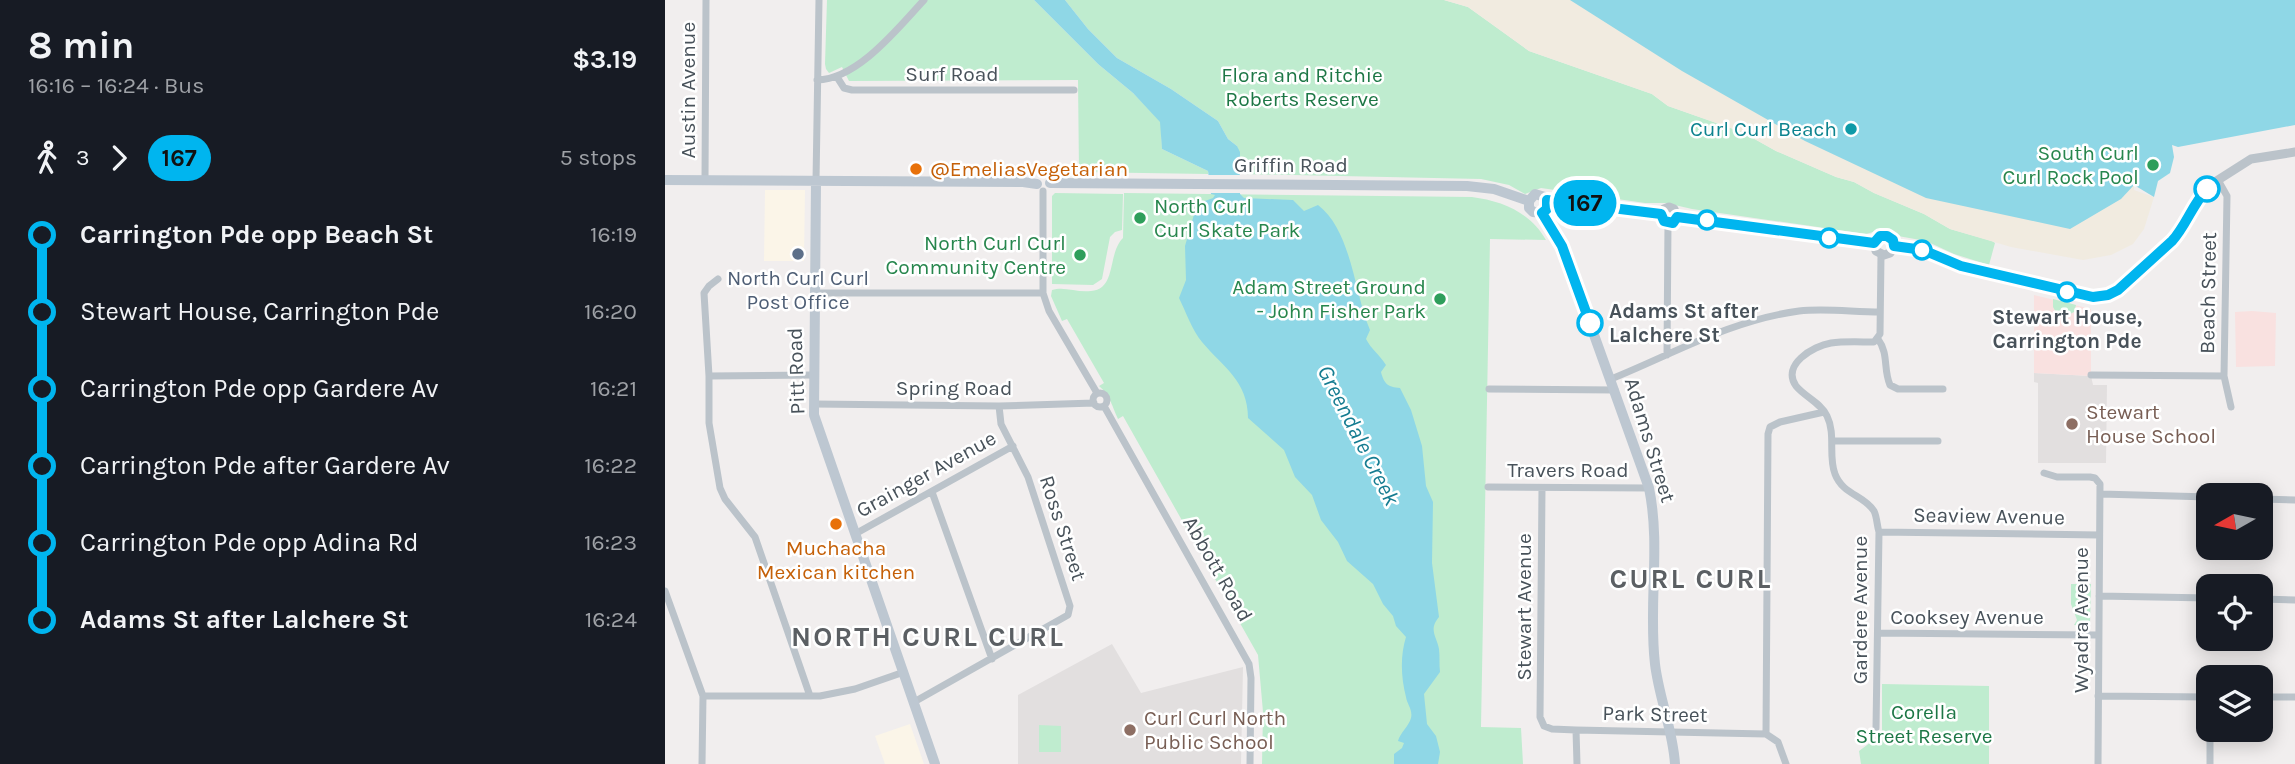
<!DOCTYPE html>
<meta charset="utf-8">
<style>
:root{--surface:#171b24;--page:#242831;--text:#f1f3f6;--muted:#9ea1a6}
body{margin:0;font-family:Karla,sans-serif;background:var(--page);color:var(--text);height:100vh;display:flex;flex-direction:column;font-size:26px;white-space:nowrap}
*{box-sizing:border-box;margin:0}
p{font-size:23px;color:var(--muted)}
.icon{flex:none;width:38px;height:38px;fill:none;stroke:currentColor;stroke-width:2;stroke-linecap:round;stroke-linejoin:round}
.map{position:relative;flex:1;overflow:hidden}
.drawer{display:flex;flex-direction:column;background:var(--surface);width:665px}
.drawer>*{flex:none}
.badge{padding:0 14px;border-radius:23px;font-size:24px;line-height:46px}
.needle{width:46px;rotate:261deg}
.tools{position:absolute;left:1531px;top:483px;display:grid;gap:14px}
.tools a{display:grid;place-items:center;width:77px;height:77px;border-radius:14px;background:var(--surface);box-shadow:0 4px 18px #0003;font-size:35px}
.map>.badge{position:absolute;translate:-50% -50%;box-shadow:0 0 0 4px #fff}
.legs{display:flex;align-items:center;gap:10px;height:77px;padding:0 28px;font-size:23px}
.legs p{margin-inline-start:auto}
.head{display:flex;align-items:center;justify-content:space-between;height:119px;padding:0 28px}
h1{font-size:38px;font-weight:700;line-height:52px}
ul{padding:0 28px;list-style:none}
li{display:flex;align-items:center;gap:24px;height:77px;font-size:26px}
li i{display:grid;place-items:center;width:10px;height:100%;margin:0 9px;background:currentColor}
li i::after{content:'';width:18px;height:18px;margin:-9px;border:5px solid;border-radius:50%;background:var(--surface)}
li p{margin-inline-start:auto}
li:first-child i{background:linear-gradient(#0000 50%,currentColor 0)}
li:last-child i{background:linear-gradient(currentColor 50%,#0000 0)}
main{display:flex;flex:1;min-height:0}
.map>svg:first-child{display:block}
</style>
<main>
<section class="drawer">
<div class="head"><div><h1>8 min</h1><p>16:16 – 16:24 · Bus</p></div><b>$3.19</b></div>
<div class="legs"><svg class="icon" aria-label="walk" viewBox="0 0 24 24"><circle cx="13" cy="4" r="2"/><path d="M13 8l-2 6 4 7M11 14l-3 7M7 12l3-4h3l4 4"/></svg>3<svg class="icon" aria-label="forward" viewBox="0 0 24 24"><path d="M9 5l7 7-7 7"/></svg><b class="badge" style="background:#00b5ef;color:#111">167</b><p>5 stops</p></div>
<ul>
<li><i style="color:#00b5ef"></i><b>Carrington Pde opp Beach St</b><p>16:19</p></li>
<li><i style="color:#00b5ef"></i><span>Stewart House, Carrington Pde</span><p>16:20</p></li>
<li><i style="color:#00b5ef"></i><span>Carrington Pde opp Gardere Av</span><p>16:21</p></li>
<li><i style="color:#00b5ef"></i><span>Carrington Pde after Gardere Av</span><p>16:22</p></li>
<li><i style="color:#00b5ef"></i><span>Carrington Pde opp Adina Rd</span><p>16:23</p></li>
<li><i style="color:#00b5ef"></i><b>Adams St after Lalchere St</b><p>16:24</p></li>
</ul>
</section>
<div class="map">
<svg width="1630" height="764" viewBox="0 0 1630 764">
<rect width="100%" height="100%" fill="#f1eeee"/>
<!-- commercial -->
<path fill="#fbf5e8" d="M100 190H140L139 261H99Z
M245 724 259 764H220L210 736Z"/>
<!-- education -->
<path fill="#e2dfdf" d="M1369 373 1426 376 1428 385H1442L1441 463H1373V383L1369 382Z
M447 644 476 693 578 667 576 764H353V695Z"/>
<!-- medical -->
<path fill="#f9e1e0" d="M1369 295 1426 309V376L1369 373Z
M1587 311 1611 313 1610 366 1571 367 1570 312Z"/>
<!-- green -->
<path fill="#bfeccf" d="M162 0H369L433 64 468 93 496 122 497 149 543 171V174L414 172 413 80 184 81 177 67 164 73 161 69 160 64Z
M400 0H779L803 7 864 51 987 94 1003 106 1077 132 1111 151 1171 177 1189 182 1209 193 1259 214 1285 229 1327 241 1330 243 1324 265 1289 254 1261 241 1233 236 1219 229 1201 234 1027 209 1001 203H980L876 188 860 194 844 185 816 179 576 174 572 146 563 139 553 121 506 89 452 58 423 29Z
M390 193 458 194 457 230 450 232 445 237 437 279 428 285 387 284V196Z
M459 193 807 197C837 201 865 212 881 240L825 239 816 727 856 728 858 764H597L598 712 593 655 458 416 453 419C447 406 445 395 434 386L439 383 402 319 397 321 386 296 387 290C400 286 412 293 426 291 452 289 442 254 458 238Z
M1388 299 1411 305 1409 312 1399 317 1392 314 1388 307Z
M1406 584H1426L1425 623 1423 626 1409 625 1412 620 1406 604Z
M1217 684 1324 686V764H1196L1194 751 1217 734Z
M374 725 396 726V752H374Z"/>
<!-- sand -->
<path fill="#f1ebe0" d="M779 0H1025L1469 186V190L1489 197 1479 229 1468 244 1446 255 1418 260 1346 247 1285 229 1259 214 1209 193 1189 182 1171 177 1111 151 1077 132 1003 106 987 94 864 51 803 7Z"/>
<!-- water -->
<path fill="#8fd7e6" d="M369 0H400L423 29 452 58 506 89 553 121 563 139 572 146 575 152V194L579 198 628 200 639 211 653 205C687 231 689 293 705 330L701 339C706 349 715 355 721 365L716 372C719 384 723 387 735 388L746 410 757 446 761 486 768 502 767 563 774 617C763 630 772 637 774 649 775 657 774 664 775 672L759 694 762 724 771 736 775 752 773 764H729V754L737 748 739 743 733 741C735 733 744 726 746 718 748 710 742 704 741 697 736 678 735 656 741 637L731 626 728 616 718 604 708 584 682 561 673 542 656 520 647 495 630 477 619 450 583 418C583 381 558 367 537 342 527 330 521 312 514 298L521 280 520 246 532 204 548 198 550 195 546 194 543 171 497 149 495 122 468 93 433 64Z
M905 0H1630V125L1513 147 1507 145 1509 157 1505 173 1493 181 1489 197 1469 185 1456 199 1405 229 1261 198 1140 141 1017 71Z"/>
<!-- pier -->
<path fill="#f1eeee" d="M543 175H576V193H544Z"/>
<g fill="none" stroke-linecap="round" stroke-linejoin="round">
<!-- minor -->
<path stroke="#bbc3ca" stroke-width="7" d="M172 77 179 88 187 90H409
M152 80C193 79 233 28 259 0
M40 180 41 0
M1553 180 1562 196 1559 376 1566 407
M151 181 154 0
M378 191V293L384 311 432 393
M53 279 44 286 39 293 44 376V423L55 488 60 499 90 537 145 696
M149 293H378
M1213 339C1224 354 1218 369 1225 385L1233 389H1278
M1002 355 1003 223
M1426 375 1559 376
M44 376 149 375
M946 379C1008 354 1066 320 1134 311 1160 308 1188 312 1215 312
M824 389 950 390
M428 400a7 7 0 1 1 14 0a7 7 0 1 1-14 0Z
M149 404 334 406 429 403
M439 406 584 664 586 678 585 764
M1167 441H1273
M1379 473 1392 477H1425L1430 478 1435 484 1433 764
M823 487 984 488
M877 488 875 717 879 726 887 729 911 730 1101 734
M267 492 327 659
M1436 494 1544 497
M1596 499 1630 500
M1214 532 1434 535
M190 534 348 446
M0 591 38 696 37 764
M1434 596 1544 598
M1596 599 1630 600
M1213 633 1433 635
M38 696H155L190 689 239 672
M1433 696 1544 697
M1596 697H1630
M249 702 403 615 405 606 363 477 336 424 334 406
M1211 728 1214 532C1212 526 1212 517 1209 511 1199 495 1178 495 1170 474 1163 457 1171 434 1162 416 1155 402 1140 397 1131 386 1116 365 1148 346 1166 343 1179 341 1195 342 1209 342L1215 334 1216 255
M911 730 912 764
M1101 734 1103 434 1105 427 1115 422 1159 412
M1101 734 1113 742 1121 764
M1545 764V730"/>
<!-- tertiary -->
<path stroke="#bbc3ca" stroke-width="9" d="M882 199 996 214
M996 214 999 209 1004 207 1009 209 1012 217
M996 214 999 221 1008 223 1012 217
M1012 217 1209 243
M1209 243 1211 251 1219 255 1225 253 1229 246
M1209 243 1212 238 1219 235 1225 237 1229 246
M1229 246 1258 250 1296 266 1417 296H1438L1453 290 1510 237 1534 198 1553 180 1586 159 1630 152"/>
<!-- secondary -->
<path stroke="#bdc7d1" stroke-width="10" d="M0 180 358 182 372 184
M151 181 149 415 270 764
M385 183 802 186 829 189 864 201
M864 201 870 194 880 197 883 206 877 213
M864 201V208L868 212 877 213
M877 213 887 227 900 254 984 488C996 546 983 606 990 664 994 698 1008 730 1010 764"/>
</g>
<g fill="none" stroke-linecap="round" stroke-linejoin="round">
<!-- line-1 casing -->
<g stroke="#fff" stroke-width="16">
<path id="line-1" d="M925 323 897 246 877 213 882 209V200L996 214 999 221 1008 223 1012 217 1209 243 1215 236H1222L1228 240 1229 246 1258 250 1296 266 1428 297 1443 295 1453 290 1507 241C1521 226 1527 205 1542 189"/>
</g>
<!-- line-1 -->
<use href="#line-1" stroke="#00b5ef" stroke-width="10"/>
</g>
<!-- markers -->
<circle fill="#0f9aa8" stroke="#fff" stroke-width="2.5" cx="1186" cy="129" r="7"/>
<g fill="#2e9e5b" stroke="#fff" stroke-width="2.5">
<circle cx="1488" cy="165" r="7"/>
<circle cx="475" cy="218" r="7"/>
<circle cx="415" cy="255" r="7"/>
<circle cx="775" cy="299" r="7"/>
</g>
<g fill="#e8710a" stroke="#fff" stroke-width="2.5">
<circle cx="251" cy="169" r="7"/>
<circle cx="171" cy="524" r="7"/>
</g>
<g fill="#fff" stroke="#00b5ef" stroke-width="3.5">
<circle cx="1542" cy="189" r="12"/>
<circle cx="1042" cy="220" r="9"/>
<circle cx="1164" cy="238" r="9"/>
<circle cx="1257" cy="250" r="9"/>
<circle cx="1402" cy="292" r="9"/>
<circle cx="925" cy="323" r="12"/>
</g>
<circle fill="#5c6f8a" stroke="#fff" stroke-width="2.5" cx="133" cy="254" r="7"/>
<g fill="#8d6e63" stroke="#fff" stroke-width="2.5">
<circle cx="1407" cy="424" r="7"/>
<circle cx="465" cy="730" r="7"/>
</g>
<g text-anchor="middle" stroke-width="5" stroke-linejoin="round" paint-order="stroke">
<!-- street labels -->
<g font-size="21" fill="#48525a" stroke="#fff">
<text x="287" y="81">Surf Road</text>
<text transform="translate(23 90) rotate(-90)" y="7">Austin Avenue</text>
<text x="626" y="172">Griffin Road</text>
<text transform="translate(1543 293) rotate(-89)" y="7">Beach Street</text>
<text transform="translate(131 371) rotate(-92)" y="7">Pitt Road</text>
<text x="289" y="395">Spring Road</text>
<text transform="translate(985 440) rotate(73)" y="7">Adams Street</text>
<text x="903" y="477">Travers Road</text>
<text transform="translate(261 474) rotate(-29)" y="7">Grainger Avenue</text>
<text transform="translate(1324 516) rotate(1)" y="7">Seaview Avenue</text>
<text transform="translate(398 528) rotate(72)" y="7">Ross Street</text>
<text transform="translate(553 569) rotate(60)" y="7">Abbott Road</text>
<text transform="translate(859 607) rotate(-90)" y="7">Stewart Avenue</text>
<text transform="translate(1195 610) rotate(-90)" y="7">Gardere Avenue</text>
<text x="1302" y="624">Cooksey Avenue</text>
<text transform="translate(1416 620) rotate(-90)" y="7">Wyadra Avenue</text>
<text transform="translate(990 714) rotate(1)" y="7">Park Street</text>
</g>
<!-- park labels -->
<g font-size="21" fill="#1d7746" stroke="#fff">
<text x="637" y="82">Flora and Ritchie<tspan x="637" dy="24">Roberts Reserve</tspan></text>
<text x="1259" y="719">Corella<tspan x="1259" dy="24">Street Reserve</tspan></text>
</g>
<!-- culture labels -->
<g font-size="21" fill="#0d838f" stroke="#fff" text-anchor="end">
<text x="1172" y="136">Curl Curl Beach</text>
</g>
<!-- leisure labels -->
<g font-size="21" fill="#27864d" stroke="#fff" text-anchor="end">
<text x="1474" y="160">South Curl<tspan x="1474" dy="24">Curl Rock Pool</tspan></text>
<text x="489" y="213" text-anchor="start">North Curl<tspan x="489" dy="24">Curl Skate Park</tspan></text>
<text x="401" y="250">North Curl Curl<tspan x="401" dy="24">Community Centre</tspan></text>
<text x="761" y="294">Adam Street Ground<tspan x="761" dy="24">- John Fisher Park</tspan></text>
</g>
<!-- food labels -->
<g font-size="21" fill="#c56008" stroke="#fff" text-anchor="start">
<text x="265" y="176">@EmeliasVegetarian</text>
<text x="171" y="555" text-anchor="middle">Muchacha<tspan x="171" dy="24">Mexican kitchen</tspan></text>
</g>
<!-- service labels -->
<g font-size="21" fill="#4e5e75" stroke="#fff">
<text x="133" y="285">North Curl Curl<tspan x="133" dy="24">Post Office</tspan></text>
</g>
<!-- stop labels -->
<g font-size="21" font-weight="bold" fill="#48525a" stroke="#fff" text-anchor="start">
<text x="944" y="318">Adams St after<tspan x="944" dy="24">Lalchere St</tspan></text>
<text x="1402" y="324" text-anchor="middle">Stewart House,<tspan x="1402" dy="24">Carrington Pde</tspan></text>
</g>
<!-- education labels -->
<g font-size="21" fill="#785e54" stroke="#fff" text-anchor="start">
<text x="1421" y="419">Stewart<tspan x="1421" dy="24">House School</tspan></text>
<text x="479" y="725">Curl Curl North<tspan x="479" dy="24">Public School</tspan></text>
</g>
<!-- water labels -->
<g font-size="23" font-style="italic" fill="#157c91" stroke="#fff">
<text transform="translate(694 435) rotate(63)" y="8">Greendale Creek</text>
</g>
<!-- district labels -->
<g font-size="28" font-weight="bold" letter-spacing="2" fill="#5b5f63" stroke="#fff">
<text x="1026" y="588">CURL CURL</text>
<text x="263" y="646">NORTH CURL CURL</text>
</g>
</g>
</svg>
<div class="tools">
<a><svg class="needle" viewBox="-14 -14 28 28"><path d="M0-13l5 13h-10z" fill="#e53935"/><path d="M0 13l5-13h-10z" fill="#9ea1a6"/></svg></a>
<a><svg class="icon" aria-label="locate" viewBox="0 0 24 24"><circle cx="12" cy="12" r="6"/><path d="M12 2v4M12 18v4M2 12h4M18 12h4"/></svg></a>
<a><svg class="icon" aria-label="layers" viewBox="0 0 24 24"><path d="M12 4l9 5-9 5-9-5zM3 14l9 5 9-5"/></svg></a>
</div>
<b class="badge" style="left:920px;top:203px;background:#00b5ef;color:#111">167</b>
</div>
</main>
